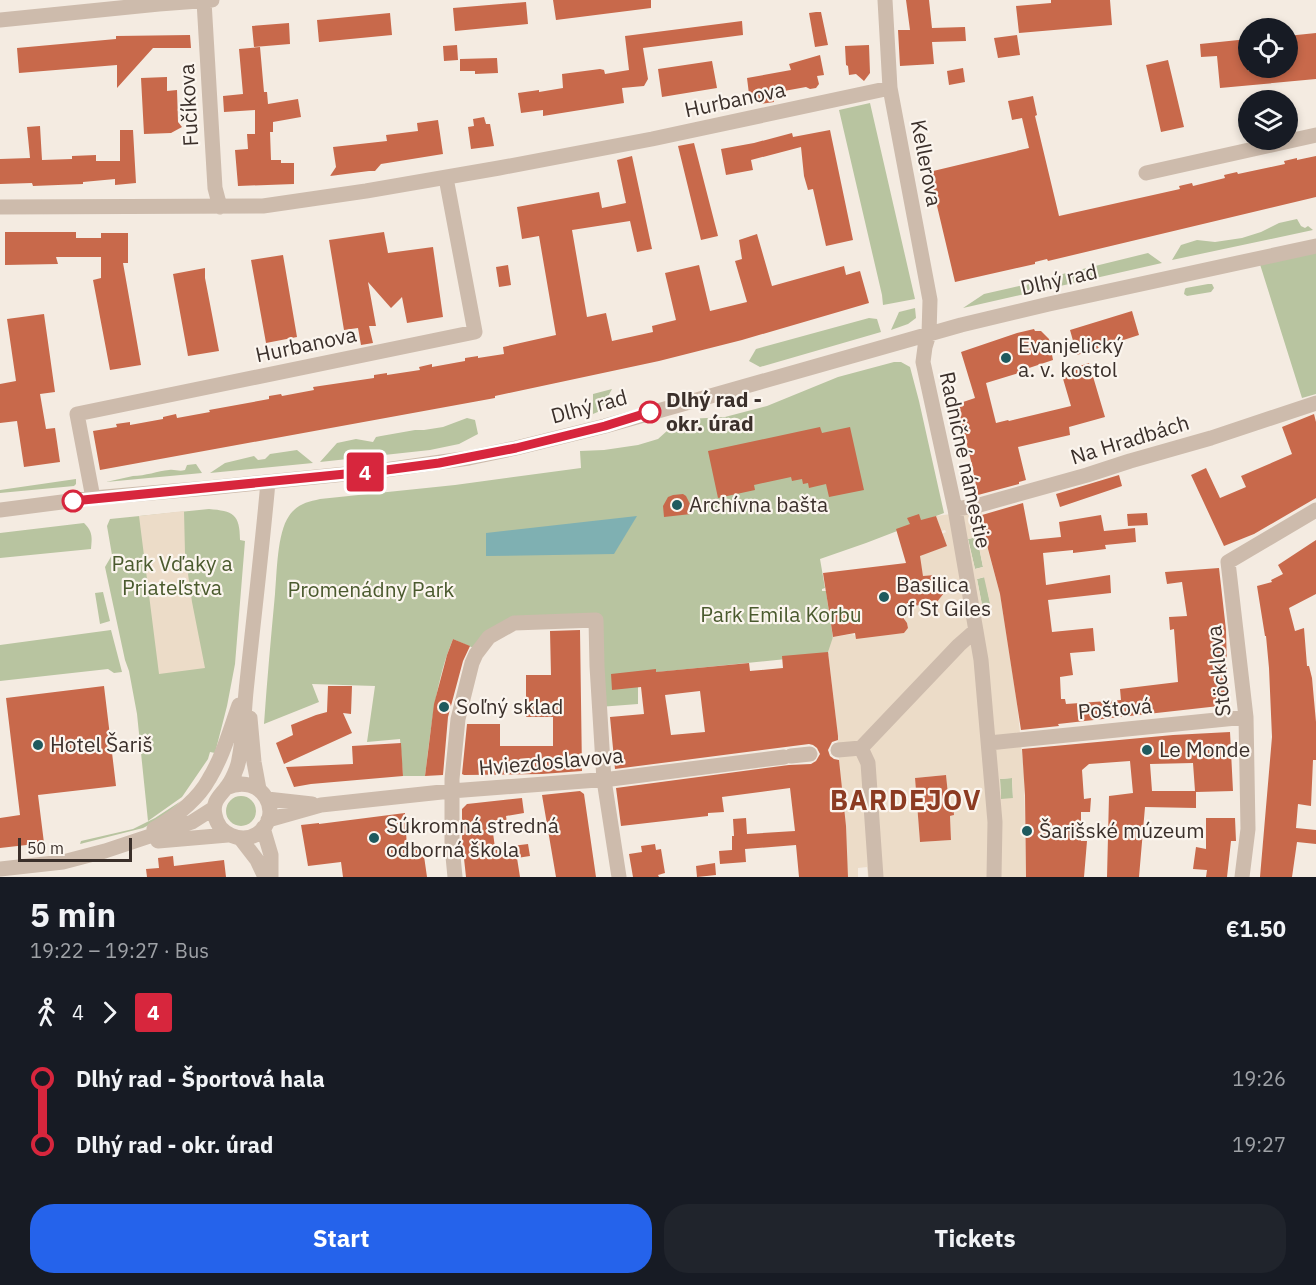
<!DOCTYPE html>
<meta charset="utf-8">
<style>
:root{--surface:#171b24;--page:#20242c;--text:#f1f3f6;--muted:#9ea1a6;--accent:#2563eb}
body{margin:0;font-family:"IBM Plex Sans",sans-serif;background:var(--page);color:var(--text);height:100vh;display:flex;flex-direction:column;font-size:22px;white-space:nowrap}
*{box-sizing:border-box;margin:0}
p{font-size:20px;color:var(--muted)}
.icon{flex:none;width:33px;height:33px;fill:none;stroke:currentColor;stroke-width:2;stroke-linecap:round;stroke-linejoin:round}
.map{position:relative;height:877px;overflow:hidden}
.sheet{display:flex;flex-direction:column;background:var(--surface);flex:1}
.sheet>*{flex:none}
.badge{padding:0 12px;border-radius:4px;font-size:21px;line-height:39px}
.buttons{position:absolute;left:1238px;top:18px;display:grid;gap:12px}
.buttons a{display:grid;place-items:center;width:60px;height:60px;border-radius:50%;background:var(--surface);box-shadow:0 3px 9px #0003;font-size:30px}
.scale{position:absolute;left:18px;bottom:15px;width:114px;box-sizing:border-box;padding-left:6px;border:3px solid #3b302b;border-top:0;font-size:16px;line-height:21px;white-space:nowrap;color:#3b302b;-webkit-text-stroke:4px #fbf5ee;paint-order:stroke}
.map>.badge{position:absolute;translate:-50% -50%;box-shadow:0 0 0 3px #fff}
.legs{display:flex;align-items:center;gap:9px;height:66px;padding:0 30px;font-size:20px}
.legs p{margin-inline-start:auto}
.headline{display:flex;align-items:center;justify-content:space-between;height:102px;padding:0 30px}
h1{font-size:33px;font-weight:700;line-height:45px}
.action{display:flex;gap:12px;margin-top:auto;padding:12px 30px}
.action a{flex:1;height:69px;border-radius:24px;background:var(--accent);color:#fff;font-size:24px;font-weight:700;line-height:69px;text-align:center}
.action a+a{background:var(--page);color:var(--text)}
ul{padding:0 30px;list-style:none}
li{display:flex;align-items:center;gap:21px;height:66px;font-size:22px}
li i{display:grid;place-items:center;width:9px;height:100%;margin:0 8px;background:currentColor}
li i::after{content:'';width:15px;height:15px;margin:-8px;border:4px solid;border-radius:50%;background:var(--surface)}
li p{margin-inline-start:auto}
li:first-child i{background:linear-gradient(#0000 50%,currentColor 0)}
li:last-child i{background:linear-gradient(currentColor 50%,#0000 0)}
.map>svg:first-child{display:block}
</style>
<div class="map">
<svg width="1316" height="877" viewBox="0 0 1316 877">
<rect width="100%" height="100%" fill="#f4ebe1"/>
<!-- green -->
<path fill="#b8c4a0" d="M870 103 915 299 883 305 882 295 839 110Z
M1297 219 1301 226 1305 228 1308 226 1313 230 1172 260 1181 245 1197 240 1215 242 1242 238 1261 232 1279 223Z
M1316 246V394L1302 398 1258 258Z
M1148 253 1162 263 963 308 984 294 1019 286 1025 287 1030 282Z
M1208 284H1212L1214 288 1211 292 1187 296 1184 294 1185 289 1186 288Z
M915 308 916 318 908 324 891 330 899 312Z
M869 318 877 319 881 332 760 367 749 361 756 349Z
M894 362H901L910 367 919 401 944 513 866 543 820 559 825 588 822 589V591H826L829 613 826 614V616H830L835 654 638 674V704L599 707 596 620 514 623 478 650 453 639C435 682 431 730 425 776H403L400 739 367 742 375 686 312 684 319 702 264 724C267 680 271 637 275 594 277 573 277 533 289 516 297 504 307 502 320 499L455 485 581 468 580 451 604 450 638 445 658 439 677 422 688 419 725 417 767 406 838 377Z
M612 389 600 411 593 414V394Z
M467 418 475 420 478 434 459 444 430 450 320 462 337 443 356 439 373 442 376 437 381 436 415 430H424L443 427Z
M297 450 313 463 210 473 225 463 254 456 258 460 265 459 270 454Z
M196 464 202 473 106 482 133 476C145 476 158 471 169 470 175 469 179 472 185 470L187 465Z
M76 479V484L74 486 0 493V490Z
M209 509C233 511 240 514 240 540L245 541 235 664 227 706 215 753 210 752 208 759 182 797 148 821 137 714 129 671 125 660 105 567 112 555 107 526 110 519Z
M84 523C93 532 92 537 91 549L0 558V533Z
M977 537 983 567 975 569 968 539Z
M985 577 991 608 983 610 977 579Z
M103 592 110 621 100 624 95 593Z
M111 630 122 672 114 673 108 669 0 681V645Z
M1012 778 1013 799H1001L1000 779Z
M226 811a15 15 0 1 1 30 0a15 15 0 1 1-30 0Z
M181 801 161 819 143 828 80 844 81 841 133 829 155 818Z"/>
<!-- plaza -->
<path fill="#ecdcc8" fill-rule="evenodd" d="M981 510 988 550 1000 594 1017 703 1024 773 1026 877H868L867 867 858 868V877H848L839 761 836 719 828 652 833 637 852 634 856 636 904 633 908 628 907 623 905 620 904 608 937 602 944 593 943 582 935 575 923 576 920 561V550L930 552 946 546 942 534 946 532 945 530 941 531 936 516ZM977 537 983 567 975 569 968 539ZM984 577 991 608 983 610 977 579ZM946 775 949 804H953L954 815 950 816 951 840 920 842 915 778ZM1012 778 1013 798 1001 799 1000 779Z
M184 511 185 553 192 602 205 668 159 674 139 516Z"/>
<!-- water -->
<path fill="#7fb0b2" d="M637 516 614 554 486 556V533Z"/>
<!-- building -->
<path fill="#c8694b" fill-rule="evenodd" d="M553 0H651V8L556 20Z
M906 0H929L932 28 965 27 966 41 932 42 934 64 900 66 898 30H910Z
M1051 0H1110L1112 25 1019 33 1016 6 1051 3Z
M526 2 528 24 455 31 453 8Z
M816 12H821L828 45 815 47 809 13Z
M390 13 392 35 319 42 317 20Z
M742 21 743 35 643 48 648 79 644 86 622 88 624 103 543 116V110L521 113 518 93 539 90V92L563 88 562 74 600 69 604 70 605 74 629 70 625 36Z
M289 23 290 44 254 47 252 26Z
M1316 33V79L1220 88 1217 56 1201 57 1200 44 1248 39V71L1287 68V36Z
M190 35 191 48H153L117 88V65L19 73 17 48 116 39V36Z
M1017 35 1020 55 998 58 994 38Z
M457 45 458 60 444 61 443 46Z
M869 45 870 73 864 81 856 74 849 75 848 66 846 65 845 46Z
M260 47 264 92H267L268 104 298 99 301 117 273 122V132H270L271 160H281V163H294V184L238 186 235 150 248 149 247 134H255V110L224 112 223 96 243 94 239 49Z
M820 55 824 75 817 76 819 84 816 88 810 89 806 87 784 91 785 96 773 98 774 102 761 104V100L750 102 747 78 791 70 789 64Z
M497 58 498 73 475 74V71H460V59Z
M1168 60 1184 127 1161 132 1146 65Z
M712 61 717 88 662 97 658 69Z
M963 68 965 82 949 85 947 71Z
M167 77V91L177 90 178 122 182 127 171 133 144 134 141 78Z
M1033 96 1037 115 1035 116 1059 216 1180 189 1179 186 1192 183 1193 186 1225 178 1224 175 1237 172 1238 174 1285 164 1284 161 1297 158V160L1316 156V197L1048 261 1047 259 1035 262V264L955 282 929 172 1029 148 1022 118 1012 120 1008 101Z
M484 117 486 124H490L494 146 471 149 468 127 474 126 473 119Z
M438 120 443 154 381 164 375 171H369L330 176 336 167 333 147 387 141 386 135 418 131 417 123Z
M40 126 42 160 72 159V156L96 155V161H120V130H133L136 183 115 185V179L83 182V184L33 186 32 183 0 184V159L30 158 27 127Z
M830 130 853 240 826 246 813 189 808 190 804 176 801 147 751 160 753 170 726 175 721 149 754 143 792 133 793 137Z
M694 143 718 236 701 240 678 146Z
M632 156 652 249 637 252 630 221 572 230 587 317 606 313 612 341 653 332 652 326 676 320 665 273 699 265 710 311 747 302 735 261 742 259 739 240 757 234 772 286 844 266 846 275 860 271 869 303 742 340 659 361 495 396V398L100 470 93 431 117 427 116 424 130 422V425L163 419V417L176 414 177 418 210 412 209 410 269 399V396L281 394 282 396 314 390 313 387 374 378V375L387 373V375L420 370 419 367 432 364V367L465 361V358L478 356V358L504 354 503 347 556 335 539 236 522 239 517 207 599 192 602 208 626 203 617 160Z
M5 232H76V238H101V233H128V263H123L141 365 110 370 93 280 101 278V257H56L58 264 5 265Z
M384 232 388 253 433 247 443 317 407 323 402 297 391 308 368 282 376 326H369L373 343 361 345 358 328 344 330 329 240Z
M283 255 297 337 266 343 251 260Z
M508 265 511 285 499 287 496 267Z
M205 268V278L219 351 188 356 173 274Z
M1132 311 1139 335 1077 355 1070 330Z
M44 314 55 392 40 394 46 429 55 428 60 462 24 467 17 421 0 423V384L16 381 7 319Z
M1034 329 1035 331H1041L1049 339 1053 360 1029 368V370L986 383 996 423 1008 420 1009 421 1071 406 1061 372 1089 363 1105 417 1069 427 1070 435 1018 447 1026 480 1019 482V484L978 495 972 465 957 404 975 398 961 352 1017 333Z
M1314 414 1316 422V498L1254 534 1224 546 1191 475 1206 468 1220 498 1246 487 1241 476 1292 454 1282 427Z
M820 427 822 433 850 427 864 490 829 497 826 484 809 488 808 483 803 484 802 479 792 481 791 477 754 485 755 490 718 498 708 451Z
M1119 475 1122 486 1060 507 1056 494Z
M683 494 686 496 690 504 691 514 664 517 663 506 668 497 673 495Z
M1023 503 1030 540 1061 537 1059 522 1101 515 1104 531 1135 528 1136 542 1105 545 1106 549 1073 553V550L1043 553 1046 585 1110 575 1111 593 1048 600 1052 632 1093 628 1095 651 1070 653 1073 675 1060 677 1061 699H1065L1066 704 1121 700 1120 689 1178 682 1174 629 1170 630 1169 617 1187 616 1182 582 1167 584 1165 572 1219 568 1226 630 1228 705 1058 724 1059 726 1021 730 1000 594 988 549 982 515Z
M1147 513 1148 525 1128 526 1127 514Z
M919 514 921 520 936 516 947 546 920 556 923 576 934 575 943 582 944 593 937 602 897 609 907 623 908 628 904 633 856 639 855 633 833 637 823 573 906 563 896 529 910 524 907 518Z
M1316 540V594L1289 608 1295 631 1304 628 1307 666H1309L1312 678 1316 722V760H1313L1311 806 1298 804 1296 828 1316 830V844L1297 842 1292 877H1260L1272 737 1269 668 1266 636H1265L1257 586 1272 582 1271 580 1283 574 1278 565Z
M580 630 582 771 542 774 464 775 462 774 467 724H500V746H553V717H526V675H551L550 631Z
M453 639 470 646 463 661 448 717 443 775 425 776 434 704 447 655Z
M828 652 838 736V740L832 742 828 750 830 756 834 759 839 760 846 826 848 877H799L796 845 745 849 746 862 720 864 719 851 732 850V836H734L733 819 746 818 747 834 795 831 790 788 722 797 724 812 708 813V816L621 826 616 788 789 765 811 764 816 761 820 754 817 748 813 745 809 744 615 769 610 717 644 714 641 687 612 690 611 674 656 669V672L749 663 750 671 783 668 782 656ZM700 691 705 732 671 735 665 695Z
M104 686 116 786 38 795 44 843 0 848V818L20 815 6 698Z
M328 686H352L351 714 343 713 352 733 284 764 276 743 293 735 291 725 316 715 327 712Z
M1230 732 1233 791 1196 792V808L1145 807 1139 877H1107L1109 796 1133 793 1130 761 1089 764 1082 770 1084 799 1091 798 1090 812H1081V841H1087L1084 877H1026L1025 795 1022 749 1173 735ZM1193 763 1195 791H1152L1150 764Z
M401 743 403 776 311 784 294 787 286 767 353 764 352 746Z
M946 775 949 804H953L954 815 950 816 951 840 920 842 915 778Z
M580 791 584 794 596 877H556L542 795Z
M522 798 524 813 506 816 507 823 492 825 495 848 528 844 530 856 517 858 520 877H466L462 840V809L467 804Z
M405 813 407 849H423L427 877H343L341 862 308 866 301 825 319 823V824Z
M1206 818H1235L1236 841H1231L1227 877H1206L1207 870 1193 869 1196 847 1206 849Z
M655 844 656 850 661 849 665 873 658 875 659 877H633L629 854 642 852 641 846Z
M173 856 174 866 224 860 226 877H147L146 869 159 868 158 858Z
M715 863 716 875 697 877 696 866Z"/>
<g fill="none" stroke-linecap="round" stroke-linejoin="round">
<!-- minor -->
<path stroke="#cdbbac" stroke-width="15" d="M885 0 890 88 930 300 929 334 925 347 923 362 955 509 981 660 995 822 994 877
M204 1 215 188 220 207
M0 20 159 4 212 0
M1146 173 1316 135
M0 207 263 206 366 191 499 168 652 139 890 88
M93 498 77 414 475 332 446 178
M955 509 976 506 1087 475 1130 461 1211 438 1316 403
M0 510 93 498 208 488 385 470 469 458 516 448 605 426 961 325 1049 304 1316 246
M250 718 254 762 259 789
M989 743 1246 717
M861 748 959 645 976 630
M861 748 868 763 876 877
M838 750 861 748
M791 756 810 754
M226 788C262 771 286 815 257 834 241 844 218 834 215 815 212 802 219 797 226 788 232 781 238 767 239 759 244 734 244 707 247 682 254 615 262 549 268 482
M267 799 312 804
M268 820 321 805 451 791 611 779 784 757
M263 828 271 855V877
M154 829C175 817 197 801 209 779 223 756 230 730 239 705
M240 838 257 860 265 877
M158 841 228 835
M0 869 63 862 105 851 192 822 214 808
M455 877 452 846V779L458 719 472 663 476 654 489 637 514 623 596 620 597 666 604 780 619 877
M1242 877 1248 829 1246 717 1228 562 1316 510"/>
</g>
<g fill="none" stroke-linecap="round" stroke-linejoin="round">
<!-- line-1 casing -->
<g stroke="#fff" stroke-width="14">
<path id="line-1" d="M73 501 386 470 439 463 516 448 605 426 650 412"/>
</g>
<!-- line-1 -->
<use href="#line-1" stroke="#d7263d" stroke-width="9"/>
</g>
<!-- markers -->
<g fill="#1f5a5e" stroke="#fbf5ee" stroke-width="2">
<circle cx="1006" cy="358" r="6"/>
<circle cx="677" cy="505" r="6"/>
<circle cx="884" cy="597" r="6"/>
<circle cx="444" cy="707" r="6"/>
<circle cx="38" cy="745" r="6"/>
<circle cx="1147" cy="750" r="6"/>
<circle cx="1027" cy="831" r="6"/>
<circle cx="374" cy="838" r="6"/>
</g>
<g fill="#fff" stroke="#d7263d" stroke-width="3">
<circle cx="650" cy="412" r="10"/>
<circle cx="73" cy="501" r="10"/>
</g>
<g text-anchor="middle" stroke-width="4.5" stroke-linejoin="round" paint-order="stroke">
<!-- street labels -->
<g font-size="21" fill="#3b302b" stroke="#fbf5ee">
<text transform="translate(735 100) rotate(-12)" y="7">Hurbanova</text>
<text transform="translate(189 105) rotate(-93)" y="7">Fučíkova</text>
<text transform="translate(926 163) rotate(79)" y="7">Kellerova</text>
<text transform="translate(1059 280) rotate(-13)" y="7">Dlhý rad</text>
<text transform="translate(306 345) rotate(-12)" y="7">Hurbanova</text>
<text transform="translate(589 407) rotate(-15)" y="7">Dlhý rad</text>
<text transform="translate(1130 440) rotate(-17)" y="7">Na Hradbách</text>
<text transform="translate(965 460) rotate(78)" y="7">Radničné námestie</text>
<text transform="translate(1219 671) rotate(-96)" y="7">Stöcklova</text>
<text transform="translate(1115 709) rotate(-5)" y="7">Poštová</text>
<text transform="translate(551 762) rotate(-5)" y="7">Hviezdoslavova</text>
</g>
<!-- poi labels -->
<g font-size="21" fill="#3b302b" stroke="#fbf5ee" text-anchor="start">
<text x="1018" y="353">Evanjelický<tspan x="1018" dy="24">a. v. kostol</tspan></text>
<text x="689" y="512">Archívna bašta</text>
<text x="896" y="592">Basilica<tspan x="896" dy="24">of St Giles</tspan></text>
<text x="456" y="714">Soľný sklad</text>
<text x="50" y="752">Hotel Šariš</text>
<text x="1159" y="757">Le Monde</text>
<text x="386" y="833">Súkromná stredná<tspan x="386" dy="24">odborná škola</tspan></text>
<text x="1039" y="838">Šarišské múzeum</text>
</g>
<!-- stop labels -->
<g font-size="21" font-weight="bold" fill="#3b302b" stroke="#fbf5ee" text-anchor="start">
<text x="666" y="407">Dlhý rad -<tspan x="666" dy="24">okr. úrad</tspan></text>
</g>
<!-- park labels -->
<g font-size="21" fill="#4a5a2e" stroke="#fbf5ee">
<text x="172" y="571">Park Vďaky a<tspan x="172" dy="24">Priateľstva</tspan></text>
<text x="371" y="597">Promenádny Park</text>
<text x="781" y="622">Park Emila Korbu</text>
</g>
<!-- district labels -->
<g font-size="27" font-weight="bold" letter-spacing="1.5" fill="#8c3b22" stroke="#fbf5ee">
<text x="906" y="810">BARDEJOV</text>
</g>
</g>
</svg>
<div class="buttons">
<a><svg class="icon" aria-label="locate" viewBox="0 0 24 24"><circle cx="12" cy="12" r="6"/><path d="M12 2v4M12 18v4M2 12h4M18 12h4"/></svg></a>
<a><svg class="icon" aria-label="layers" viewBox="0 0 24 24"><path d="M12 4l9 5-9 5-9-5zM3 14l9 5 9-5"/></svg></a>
</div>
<div class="scale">50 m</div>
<b class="badge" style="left:365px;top:472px;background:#d7263d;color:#fff">4</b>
</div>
<section class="sheet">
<div class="headline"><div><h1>5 min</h1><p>19:22 – 19:27 · Bus</p></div><b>€1.50</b></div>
<div class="legs"><svg class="icon" aria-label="walk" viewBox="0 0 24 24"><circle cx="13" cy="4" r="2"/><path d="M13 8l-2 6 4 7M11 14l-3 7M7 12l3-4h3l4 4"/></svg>4<svg class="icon" aria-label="forward" viewBox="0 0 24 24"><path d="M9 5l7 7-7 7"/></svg><b class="badge" style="background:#d7263d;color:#fff">4</b></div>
<ul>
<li><i style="color:#d7263d"></i><b>Dlhý rad - Športová hala</b><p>19:26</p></li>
<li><i style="color:#d7263d"></i><b>Dlhý rad - okr. úrad</b><p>19:27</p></li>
</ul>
<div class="action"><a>Start</a><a>Tickets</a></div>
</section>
